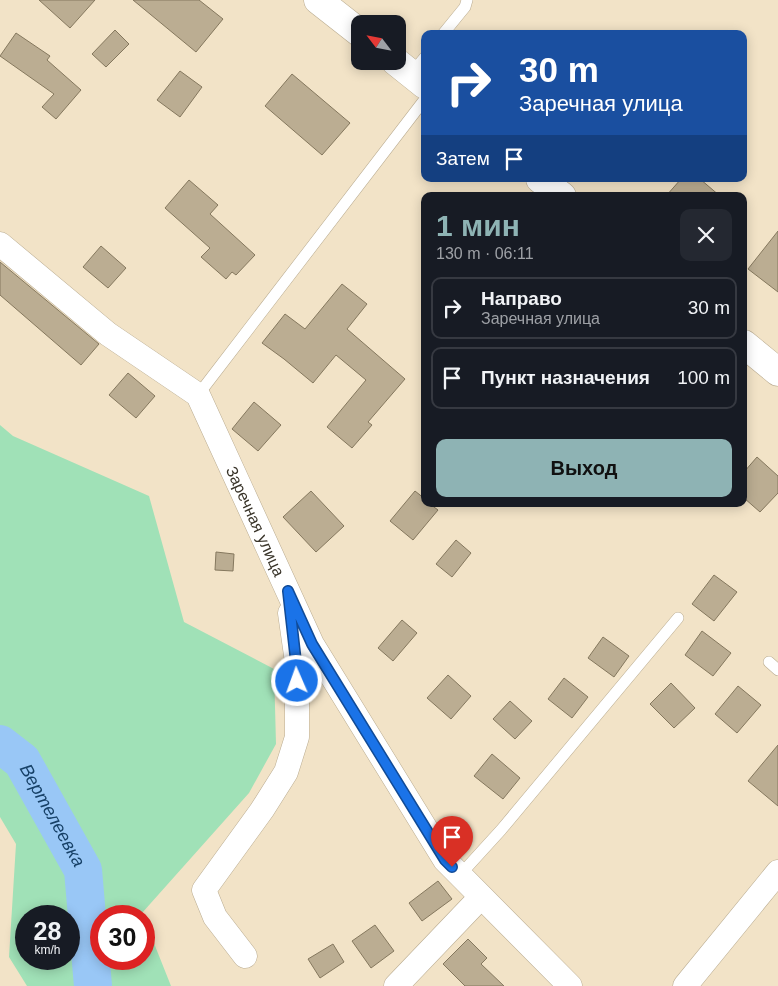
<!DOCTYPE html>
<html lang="ru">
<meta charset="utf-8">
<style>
:root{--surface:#171b24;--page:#242831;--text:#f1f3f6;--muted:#9ea1a6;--line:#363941;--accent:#8eb3b4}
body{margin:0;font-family:Arial,sans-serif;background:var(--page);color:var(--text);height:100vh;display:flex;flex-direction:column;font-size:19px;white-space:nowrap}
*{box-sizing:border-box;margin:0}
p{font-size:16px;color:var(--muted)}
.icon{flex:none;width:28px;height:28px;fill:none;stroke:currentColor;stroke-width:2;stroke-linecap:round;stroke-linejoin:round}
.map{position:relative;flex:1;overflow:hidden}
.side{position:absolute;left:421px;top:192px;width:326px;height:315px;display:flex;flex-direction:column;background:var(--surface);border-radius:10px;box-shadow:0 2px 12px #0003}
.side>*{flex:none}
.banner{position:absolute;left:421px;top:30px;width:326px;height:152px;border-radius:10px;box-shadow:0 2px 12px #0003;background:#1a4fa0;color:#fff;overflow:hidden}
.needle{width:32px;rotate:302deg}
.controls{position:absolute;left:351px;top:15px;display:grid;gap:10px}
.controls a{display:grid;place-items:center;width:55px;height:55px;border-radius:10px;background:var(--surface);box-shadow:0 2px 12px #0003;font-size:25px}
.speed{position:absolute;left:15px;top:905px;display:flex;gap:10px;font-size:25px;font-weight:700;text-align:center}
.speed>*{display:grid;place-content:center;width:65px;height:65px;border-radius:50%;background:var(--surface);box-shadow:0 2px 12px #0003;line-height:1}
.speed small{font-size:12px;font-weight:400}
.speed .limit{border:8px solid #d22;background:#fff;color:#111}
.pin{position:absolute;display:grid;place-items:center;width:42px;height:42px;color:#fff;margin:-51px -21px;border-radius:50% 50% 50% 0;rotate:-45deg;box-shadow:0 0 5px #0007}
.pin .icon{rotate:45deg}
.me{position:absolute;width:55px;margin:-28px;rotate:358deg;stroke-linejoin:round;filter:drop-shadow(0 0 4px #0008)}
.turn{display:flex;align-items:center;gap:18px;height:105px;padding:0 15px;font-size:22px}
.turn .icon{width:65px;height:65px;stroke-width:2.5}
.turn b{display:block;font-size:35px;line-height:42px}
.then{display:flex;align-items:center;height:48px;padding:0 15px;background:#0003;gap:10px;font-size:19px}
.round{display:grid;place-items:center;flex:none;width:52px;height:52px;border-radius:10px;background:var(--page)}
.overview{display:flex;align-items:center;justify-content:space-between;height:85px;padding:0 15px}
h1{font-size:30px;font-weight:800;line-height:38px;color:var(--accent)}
.action{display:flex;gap:10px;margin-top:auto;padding:10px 15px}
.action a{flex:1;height:58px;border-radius:10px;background:var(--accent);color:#111;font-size:20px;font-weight:800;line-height:58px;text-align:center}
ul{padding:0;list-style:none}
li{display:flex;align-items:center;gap:15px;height:62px;margin:0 10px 8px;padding:0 5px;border:2px solid var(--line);border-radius:10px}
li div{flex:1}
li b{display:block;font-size:19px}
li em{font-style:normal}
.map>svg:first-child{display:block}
.green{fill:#a0e1b7;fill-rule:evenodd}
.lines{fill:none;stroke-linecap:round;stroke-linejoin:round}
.river{stroke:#99c7f6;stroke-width:38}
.building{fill:#bbad92;stroke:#85785e}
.service-casing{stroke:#baac91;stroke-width:12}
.minor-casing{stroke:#baac91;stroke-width:25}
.tertiary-casing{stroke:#baac91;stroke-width:29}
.service{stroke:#fff;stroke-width:11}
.minor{stroke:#fff;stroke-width:24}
.tertiary{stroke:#fff;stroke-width:28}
.route-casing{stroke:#114b97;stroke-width:12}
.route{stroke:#1a73e8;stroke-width:9}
.labels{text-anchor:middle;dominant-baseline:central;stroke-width:4.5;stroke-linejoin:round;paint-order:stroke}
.street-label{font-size:16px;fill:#383328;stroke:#fff0d4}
.water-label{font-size:18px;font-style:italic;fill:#174167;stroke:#fff0d4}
</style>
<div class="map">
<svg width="778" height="986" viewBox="0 0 778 986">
<rect width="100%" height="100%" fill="#f2e3c7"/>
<path class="green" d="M0,425l13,11 136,60 35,126 90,47 2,75 -27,49 -107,120 1,3h-42v43h43v-41l27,68h-144l-18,-29 7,-113 -16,-27zM26,916h43v43h-43z"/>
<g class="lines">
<path class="river" id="s1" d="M0,744l22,17 61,109 10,116"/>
</g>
<path class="building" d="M39,0h56l-25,28z
M133,0h66l24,19 -27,33z
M115,30l14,14 -23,23 -14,-13z
M16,33l34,23 -3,4 34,30 -25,29 -14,-12 12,-13 -54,-38z
M180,71l22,16 -22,30 -23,-17z
M292,74l58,49 -28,32 -57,-49z
M681,179h19l20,17h-54z
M189,180l29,25 -8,9 45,41 -19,20 -4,-3 -6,7 -25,-22 9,-9 -45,-40z
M778,231v61l-30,-23z
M101,246l25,22 -18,20 -25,-21z
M0,262l99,82 -18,21 -81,-70z
M342,284l25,20 -20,25 58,50 -37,43 4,3 -20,23 -25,-21 39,-47 -30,-25 -23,28 -29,-24 -22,-16 23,-29 20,15z
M128,373l27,23 -19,22 -27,-23z
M254,402l27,23 -23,26 -26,-22z
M757,457l21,19v17l-18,19 -16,-14v-26z
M311,491l33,35 -28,26 -33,-35z
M415,491l10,8v5h5l8,6 -25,30 -23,-19z
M456,540l15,13 -19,24 -16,-13z
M216,552l18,2 -1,17 -18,-1z
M714,575l23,17 -23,29 -22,-17z
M402,620l15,13 -24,28 -15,-13z
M702,631l29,22 -18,23 -28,-21z
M603,637l26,19 -15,21 -26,-19z
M448,675l23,21 -20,23 -24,-21z
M564,678l24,19 -16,21 -24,-19z
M671,683l24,25 -21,20 -24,-24z
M738,686l23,19 -24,28 -22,-19z
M510,701l22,20 -17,18 -22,-20z
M778,745v61l-30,-25z
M492,754l28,24 -17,21 -29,-23z
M438,881l14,18 -30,22 -13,-18z
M375,925l19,26 -23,17 -19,-27z
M468,939l19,19 -6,6 23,22h-39l-22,-22z
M333,944l11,18 -24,16 -12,-19z"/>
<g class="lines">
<g class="service-casing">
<path id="service" d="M443,34l22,-27 2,-7
M411,74l14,-17
M198,395l227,-296
M769,662l9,8
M460,875l41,-45 177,-212"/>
</g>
<g class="minor-casing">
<g id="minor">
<path id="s2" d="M0,244l108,90 90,61 114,249 133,216 125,126"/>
<path d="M245,956l-30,-39 -11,-27 58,-80 24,-38 11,-35v-75l-7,-49"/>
<path d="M396,986l85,-89"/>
<path d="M685,986l93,-114"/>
</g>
</g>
<g class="tertiary-casing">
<path id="tertiary" d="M318,0l42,33
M395,61l30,24
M540,179l22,17
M744,344l34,28"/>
</g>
<use href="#service" class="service"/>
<use href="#minor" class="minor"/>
<use href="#tertiary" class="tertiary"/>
</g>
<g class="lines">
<g class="route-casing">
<path id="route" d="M297,681l-1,-19 -8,-71 24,53 133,216 7,7"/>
</g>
<use href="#route" class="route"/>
</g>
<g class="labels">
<g class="street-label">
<text stroke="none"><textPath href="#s2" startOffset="388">Заречная улица</textPath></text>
</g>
<g class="water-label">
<text stroke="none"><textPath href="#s1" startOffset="90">Вертелеевка</textPath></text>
</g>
</g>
</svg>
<div class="controls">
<a><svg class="needle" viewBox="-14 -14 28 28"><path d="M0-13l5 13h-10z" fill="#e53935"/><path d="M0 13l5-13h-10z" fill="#9ea1a6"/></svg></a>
</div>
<div class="speed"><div>28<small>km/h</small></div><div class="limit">30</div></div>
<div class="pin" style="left:452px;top:867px;background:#d93025"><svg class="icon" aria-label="arrive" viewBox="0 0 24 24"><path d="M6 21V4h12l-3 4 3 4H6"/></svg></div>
<svg class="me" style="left:297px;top:681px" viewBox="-20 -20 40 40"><circle r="17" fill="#1a73e8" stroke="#fff" stroke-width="3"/><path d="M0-11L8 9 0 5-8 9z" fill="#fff"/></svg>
<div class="banner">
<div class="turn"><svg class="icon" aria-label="right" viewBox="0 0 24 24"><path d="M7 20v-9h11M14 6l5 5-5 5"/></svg><div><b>30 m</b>Заречная улица</div></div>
<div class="then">Затем<svg class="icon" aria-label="arrive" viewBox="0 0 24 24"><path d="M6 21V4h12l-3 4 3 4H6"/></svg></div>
</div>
<section class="side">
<div class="overview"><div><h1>1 мин</h1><p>130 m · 06:11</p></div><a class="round"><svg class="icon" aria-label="close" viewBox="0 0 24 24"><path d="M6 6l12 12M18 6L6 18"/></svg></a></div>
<ul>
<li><svg class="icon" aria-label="right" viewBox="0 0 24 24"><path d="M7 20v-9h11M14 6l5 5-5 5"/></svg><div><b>Направо</b><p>Заречная улица</p></div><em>30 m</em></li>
<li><svg class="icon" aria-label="arrive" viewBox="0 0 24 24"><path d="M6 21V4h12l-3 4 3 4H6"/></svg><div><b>Пункт назначения</b></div><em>100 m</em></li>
</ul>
<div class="action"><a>Выход</a></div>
</section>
</div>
